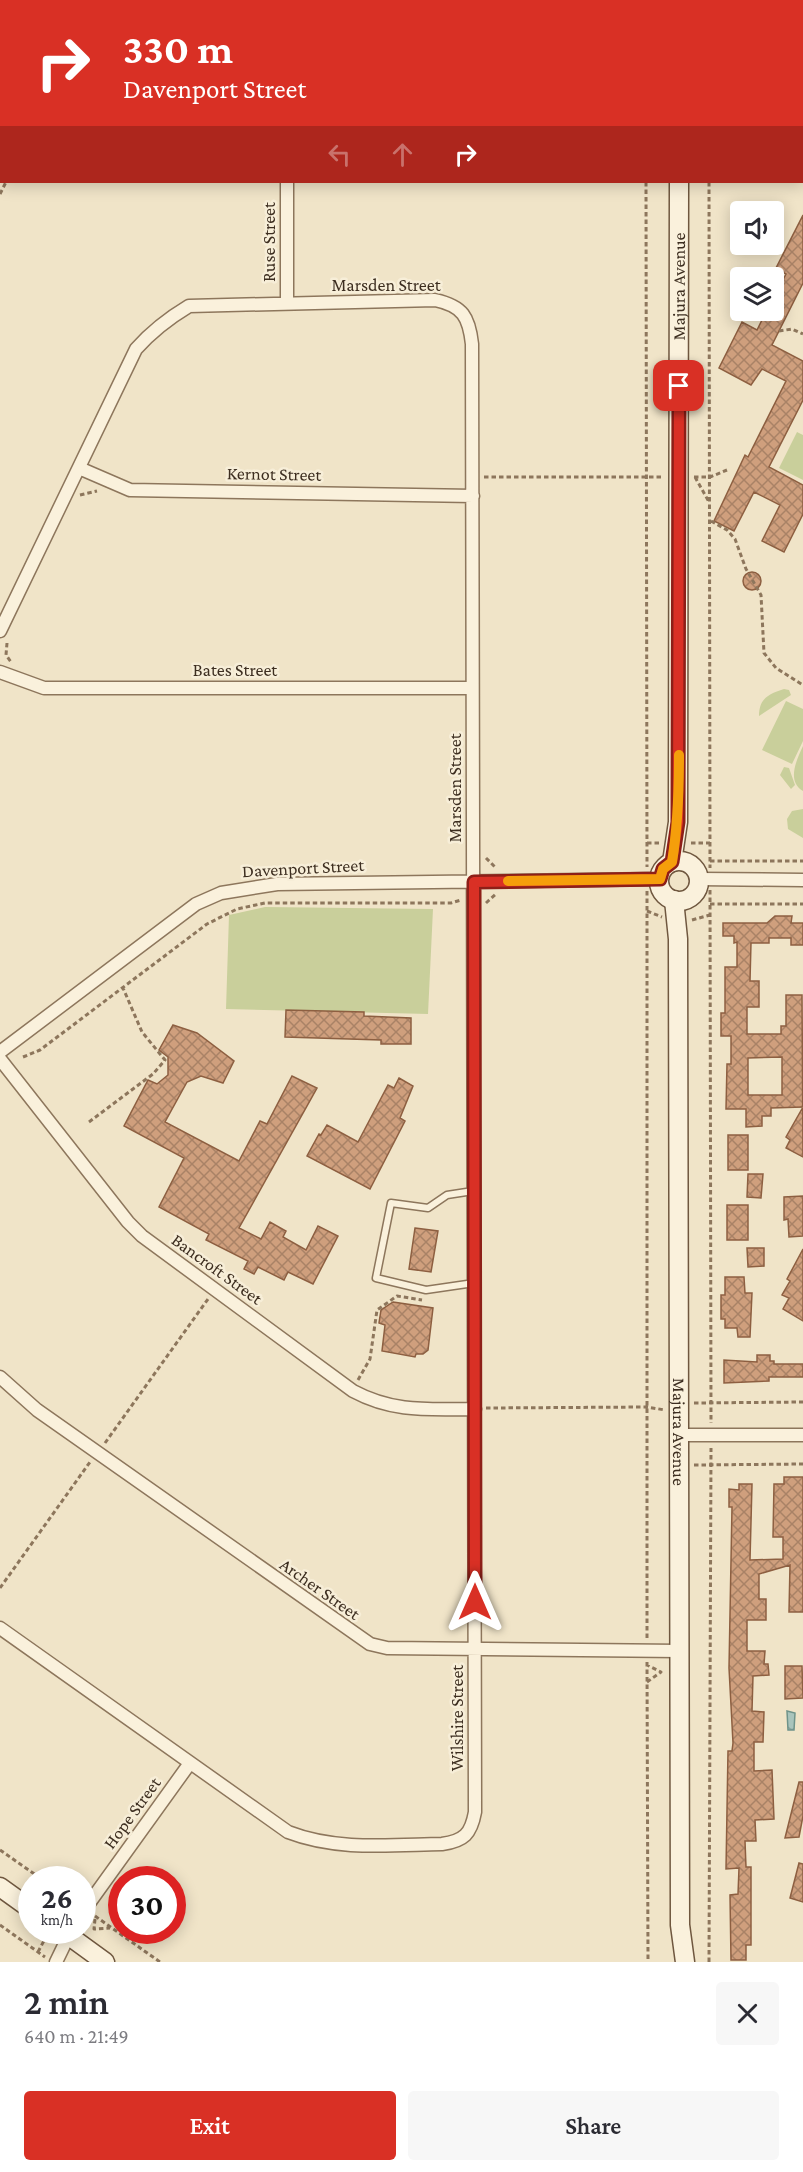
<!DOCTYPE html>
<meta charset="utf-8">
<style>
:root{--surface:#fff;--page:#f7f7f7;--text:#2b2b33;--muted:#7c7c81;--accent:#d93025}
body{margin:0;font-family:"Crimson Pro",serif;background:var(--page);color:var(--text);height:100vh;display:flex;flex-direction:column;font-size:22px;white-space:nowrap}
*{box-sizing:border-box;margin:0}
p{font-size:20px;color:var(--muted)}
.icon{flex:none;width:33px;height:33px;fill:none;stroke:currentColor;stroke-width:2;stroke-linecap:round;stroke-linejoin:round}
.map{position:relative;height:1962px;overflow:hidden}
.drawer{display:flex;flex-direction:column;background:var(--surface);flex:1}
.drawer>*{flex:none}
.hud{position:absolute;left:0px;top:0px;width:804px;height:183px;box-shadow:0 3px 15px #0003;background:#d93025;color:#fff;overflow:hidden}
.controls{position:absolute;left:730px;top:201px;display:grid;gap:12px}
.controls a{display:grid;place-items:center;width:54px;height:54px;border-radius:6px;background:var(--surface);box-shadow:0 3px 15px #0003;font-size:30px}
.speed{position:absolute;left:18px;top:1866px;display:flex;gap:12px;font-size:30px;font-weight:700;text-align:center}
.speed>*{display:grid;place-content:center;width:78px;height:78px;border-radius:50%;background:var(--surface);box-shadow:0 3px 15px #0003;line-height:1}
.speed small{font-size:15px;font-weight:400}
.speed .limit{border:9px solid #d22;background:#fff;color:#111}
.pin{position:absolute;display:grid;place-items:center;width:51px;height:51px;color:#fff;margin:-26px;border-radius:12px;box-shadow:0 3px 9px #0006}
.me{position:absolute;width:66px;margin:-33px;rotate:0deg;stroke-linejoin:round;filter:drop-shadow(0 0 4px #0008)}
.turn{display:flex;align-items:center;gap:21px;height:126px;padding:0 24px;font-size:27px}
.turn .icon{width:78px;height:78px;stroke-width:2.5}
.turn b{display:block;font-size:42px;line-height:51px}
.lanes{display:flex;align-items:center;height:57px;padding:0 24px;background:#0003;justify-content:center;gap:30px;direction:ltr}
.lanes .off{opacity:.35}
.round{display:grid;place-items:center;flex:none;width:63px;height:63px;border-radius:6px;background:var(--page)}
.overview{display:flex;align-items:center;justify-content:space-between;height:102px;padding:0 24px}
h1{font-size:36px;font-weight:600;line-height:45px}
.cta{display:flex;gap:12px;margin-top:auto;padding:12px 24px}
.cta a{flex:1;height:69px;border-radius:6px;background:var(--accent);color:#fff;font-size:24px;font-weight:600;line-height:69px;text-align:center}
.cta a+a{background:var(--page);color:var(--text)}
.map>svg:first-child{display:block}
.green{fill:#c9cf9b}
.water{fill:url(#water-ripples);stroke:#6f938a;stroke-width:1.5}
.building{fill:url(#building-cross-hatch);stroke:#8d5f41;stroke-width:1.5;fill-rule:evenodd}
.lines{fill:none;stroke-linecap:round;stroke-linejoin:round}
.lane-casing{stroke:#8d765c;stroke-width:9}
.street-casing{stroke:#8d765c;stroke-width:15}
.secondary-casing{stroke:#6f573f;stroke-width:21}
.path{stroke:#8d765c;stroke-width:3;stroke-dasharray:4.5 3;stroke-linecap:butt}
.lane{stroke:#faf1dc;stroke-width:6}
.street{stroke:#faf1dc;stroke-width:12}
.secondary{stroke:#faf1dc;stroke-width:18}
.route-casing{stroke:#8d1f18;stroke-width:15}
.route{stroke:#d93025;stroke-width:10}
.slow{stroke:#f59e0b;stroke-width:10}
.labels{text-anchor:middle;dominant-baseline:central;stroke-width:5;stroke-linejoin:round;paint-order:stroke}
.street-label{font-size:18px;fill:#3d2e20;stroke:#f7eed8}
</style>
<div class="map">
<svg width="803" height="1962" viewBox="0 0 803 1962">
<defs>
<pattern id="water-ripples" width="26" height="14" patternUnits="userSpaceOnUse" patternTransform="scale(1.5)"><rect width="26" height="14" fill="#a9c4bc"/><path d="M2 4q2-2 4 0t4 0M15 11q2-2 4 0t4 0" fill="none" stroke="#8ba098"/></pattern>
<pattern id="building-cross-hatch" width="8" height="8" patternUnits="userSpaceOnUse" patternTransform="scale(1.5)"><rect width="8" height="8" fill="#cf9f7d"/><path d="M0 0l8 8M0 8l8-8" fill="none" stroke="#a98266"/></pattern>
</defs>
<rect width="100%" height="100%" fill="#f0e4c8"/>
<path class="green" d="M0,0h651v1l-649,1v50z
M797,432l6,3v45l-24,-12z
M784,689l5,1 2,5 -32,21c0,-18 10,-22 25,-27z
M786,701l17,8v32l-11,23 -30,-14z
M803,746v45c-17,-10 -6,-32 0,-45z
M784,767l5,1 6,17 -4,4 -11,-14z
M803,809v29l-15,-9 -1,-10 5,-8z
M265,907l168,2 -5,105 -202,-5 3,-94z"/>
<path class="water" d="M787,1711l8,2 -1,17h-6z"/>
<path class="building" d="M803,215v68l-31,62 31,16v39l-34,67 34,18v29l-19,38 -22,-11 18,-36 -26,-13 -20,39 -20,-10 31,-66 3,2 38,-76 -24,-12 -11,16 -32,-17 23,-46 15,8 10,-20h7v-13l12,-23 -10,-6z
M743 581a9 9 0 1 1 18 0a9 9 0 1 1-18 0Z
M775,916h17l-1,7h12v22h-12v-7h-22v5h-18l-1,38h9v26h-12v27h34v-8h5v-31h16l1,162 -17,-9 4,-8 -4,-3 17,-30 -32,1v8h-9v10l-16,1v-18h-20l1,-45h4v-28h-10v-23h4v-46h12v-25l-3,1v-7h-11v-13h44zM782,1057v38h-34v-37z
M286,1010l78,2v4l47,2v26h-30v-4l-96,-3z
M173,1025l24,8 37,28 -11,22 -22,-7 -14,6 -22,40 74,39 21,-40 7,3 25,-48 25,12 -78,140 22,11 9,-17 16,9 -3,6 23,13 12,-24 20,10 -25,48 -25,-12 -4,8 -26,-13 -4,7 -10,-5 4,-8 -42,-21 3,-6 -50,-27 25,-49 -60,-32 24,-46 9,4 11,-9v-18l-9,-7z
M399,1078l14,8 -13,32 5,3 -35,68 -63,-33 12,-22 2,1 6,-10 31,17 30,-57 6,3z
M728,1135h20v35h-20z
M748,1174h15l-2,24 -14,-1z
M803,1196v40l-14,1 -1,-18 -4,1v-23z
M727,1205h21v35h-21z
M415,1228l23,3 -7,41 -22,-3z
M747,1248h17v18l-16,1z
M803,1249v72l-20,-12 6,-11 -7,-3 8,-14 -3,-2z
M725,1277h19l1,16h7l-2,44h-12l-1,-9h-12v-9h-4v-24h4z
M393,1302l40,6 -5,42 -5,4h-7l-1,3 -33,-6 3,-26 -6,-2 2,-13z
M757,1355h13v6h4v3h29v13h-34v4l-45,2v-23l33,2z
M784,1477h19v135h-14l1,-47 -31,9v25h7v21h-19v31h18l-1,13h4l1,11 -16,1 -1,35 12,1 -1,30h-9v29l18,-1 2,49 -19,1 1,21h-11l1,26h5v78h-5v15h-15l-1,-65 8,-1 1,-26 -13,1 2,-118h4l1,-8 -4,-75 3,-161h-3v-18l10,1v-6h13l-2,76 33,-1v-22h-10l1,-53h10z
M785,1666h17l1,32 -18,1z
M799,1782h4v34l-4,21 -14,1z
M799,1863l4,1v38l-13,-4z"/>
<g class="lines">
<g class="lane-casing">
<path id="lane" d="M473,1191l-26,4 -19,13 -37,-5 -15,75 50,12 48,-7"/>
</g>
<g class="street-casing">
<path id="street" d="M802,97h1
M1,101h1
M0,160l2,-3
M287,182v121
M79,468l51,22 343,6
M0,631l136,-282c16,-18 33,-31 53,-43l246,-6c28,6 34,17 37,44l3,1468c-4,22 -11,29 -33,32 -52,1 -105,7 -154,-12l-288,-204
M0,672l44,16h428
M699,879l104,1
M0,1052l196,-148 25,-11 56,-9 382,-5
M0,1059l128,163 14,14 211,155c41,22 76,18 122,18
M0,1377l37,33 333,234 17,4 293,3
M679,1435h124
M82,1913l108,-150
M56,1962l15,-31"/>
</g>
<g class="secondary-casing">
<g id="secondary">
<path d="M679,0v2"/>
<circle cx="679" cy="881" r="20"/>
<path id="s1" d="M672,862l6,-40 1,-640"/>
<path id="s2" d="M674,900l4,39 2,986 5,37"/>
<path d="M0,1887l32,23"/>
<path d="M61,1930l44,32"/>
</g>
</g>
<path class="path" d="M171,0l2,2
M427,0l3,2
M709,0v2
M393,2l1,-2
M646,2v-2
M802,117h1
M646,182l1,685
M709,182l1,686
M0,194l6,-12
M779,331l13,-2 11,5
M484,477h179
M694,477h16l17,-7
M695,477l14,25
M80,495l17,-4
M711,521l16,9 8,9 11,30 15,26 3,58 12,15 27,17
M7,643l-1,12 5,7
M647,843h14
M691,843h19
M486,858l10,10
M710,861h93
M710,890l1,533
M647,891v747
M486,903l10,-9
M710,904h93
M647,911l15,6
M692,920l18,-5
M23,1057l17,-7 167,-126 30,-15 28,-6h186l10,-3
M89,1122l64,-48 12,-14 -23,-28 -19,-44
M358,1380l12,-21 7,-49 20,-14 25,4
M694,1403l109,-1
M486,1408l161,-1 18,3
M105,1443l103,-144
M694,1465l109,-1
M0,1588l90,-126
M647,1662l1,300
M647,1682l14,-10 -14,-7
M0,1850l43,30
M95,1916l65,46
M95,1919l-1,10 16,-1
M0,1925l45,32
M38,1952l9,-17
M709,1962l2,-514"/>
<use href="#lane" class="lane"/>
<use href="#street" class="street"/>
<use href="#secondary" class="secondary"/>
</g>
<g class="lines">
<g class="route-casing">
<path id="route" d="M475,1602l-1,-720 186,-3 3,-10 9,-7 6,-40 1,-436"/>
</g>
<use href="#route" class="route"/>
<path class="slow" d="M508,881l152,-2 3,-10 9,-7c6,-36 7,-70 7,-107"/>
</g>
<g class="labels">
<g class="street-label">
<text transform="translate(269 242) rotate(-90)">Ruse Street</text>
<text x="386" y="285">Marsden Street</text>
<text stroke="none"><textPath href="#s1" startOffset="576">Majura Avenue</textPath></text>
<text transform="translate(274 474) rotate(1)">Kernot Street</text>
<text x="235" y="670">Bates Street</text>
<text transform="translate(455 788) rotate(-90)">Marsden Street</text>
<text transform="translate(303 868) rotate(-3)">Davenport Street</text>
<text transform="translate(217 1269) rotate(36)">Bancroft Street</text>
<text stroke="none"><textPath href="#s2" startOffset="532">Majura Avenue</textPath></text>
<text transform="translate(320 1589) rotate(35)">Archer Street</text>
<text transform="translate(457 1718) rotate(-90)">Wilshire Street</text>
<text transform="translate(132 1813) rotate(-54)">Hope Street</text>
</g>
</g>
</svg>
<div class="controls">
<a><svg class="icon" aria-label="sound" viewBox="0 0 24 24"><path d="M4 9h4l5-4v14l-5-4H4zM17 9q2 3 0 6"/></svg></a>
<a><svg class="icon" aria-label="layers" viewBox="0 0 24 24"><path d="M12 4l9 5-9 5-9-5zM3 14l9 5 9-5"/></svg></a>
</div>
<div class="speed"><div>26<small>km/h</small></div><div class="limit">30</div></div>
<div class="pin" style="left:679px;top:386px;background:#d93025"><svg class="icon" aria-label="arrive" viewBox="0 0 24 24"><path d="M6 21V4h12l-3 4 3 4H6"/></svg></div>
<svg class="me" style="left:475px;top:1602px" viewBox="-20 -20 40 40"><path d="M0-17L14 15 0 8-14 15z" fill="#d93025" stroke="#fff" stroke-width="4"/></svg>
<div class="hud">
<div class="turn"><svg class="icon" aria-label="right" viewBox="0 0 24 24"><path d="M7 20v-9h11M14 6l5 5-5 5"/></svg><div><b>330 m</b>Davenport Street</div></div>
<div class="lanes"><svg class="icon off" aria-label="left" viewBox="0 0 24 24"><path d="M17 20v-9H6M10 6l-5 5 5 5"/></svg><svg class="icon off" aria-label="ahead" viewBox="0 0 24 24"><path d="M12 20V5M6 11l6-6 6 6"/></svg><svg class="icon" aria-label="right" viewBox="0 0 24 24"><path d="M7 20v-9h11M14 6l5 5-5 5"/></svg></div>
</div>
</div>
<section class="drawer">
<div class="overview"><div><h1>2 min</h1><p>640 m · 21:49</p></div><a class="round"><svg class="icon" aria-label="close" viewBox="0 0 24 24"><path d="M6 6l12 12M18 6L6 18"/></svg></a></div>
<div class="cta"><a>Exit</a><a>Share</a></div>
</section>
